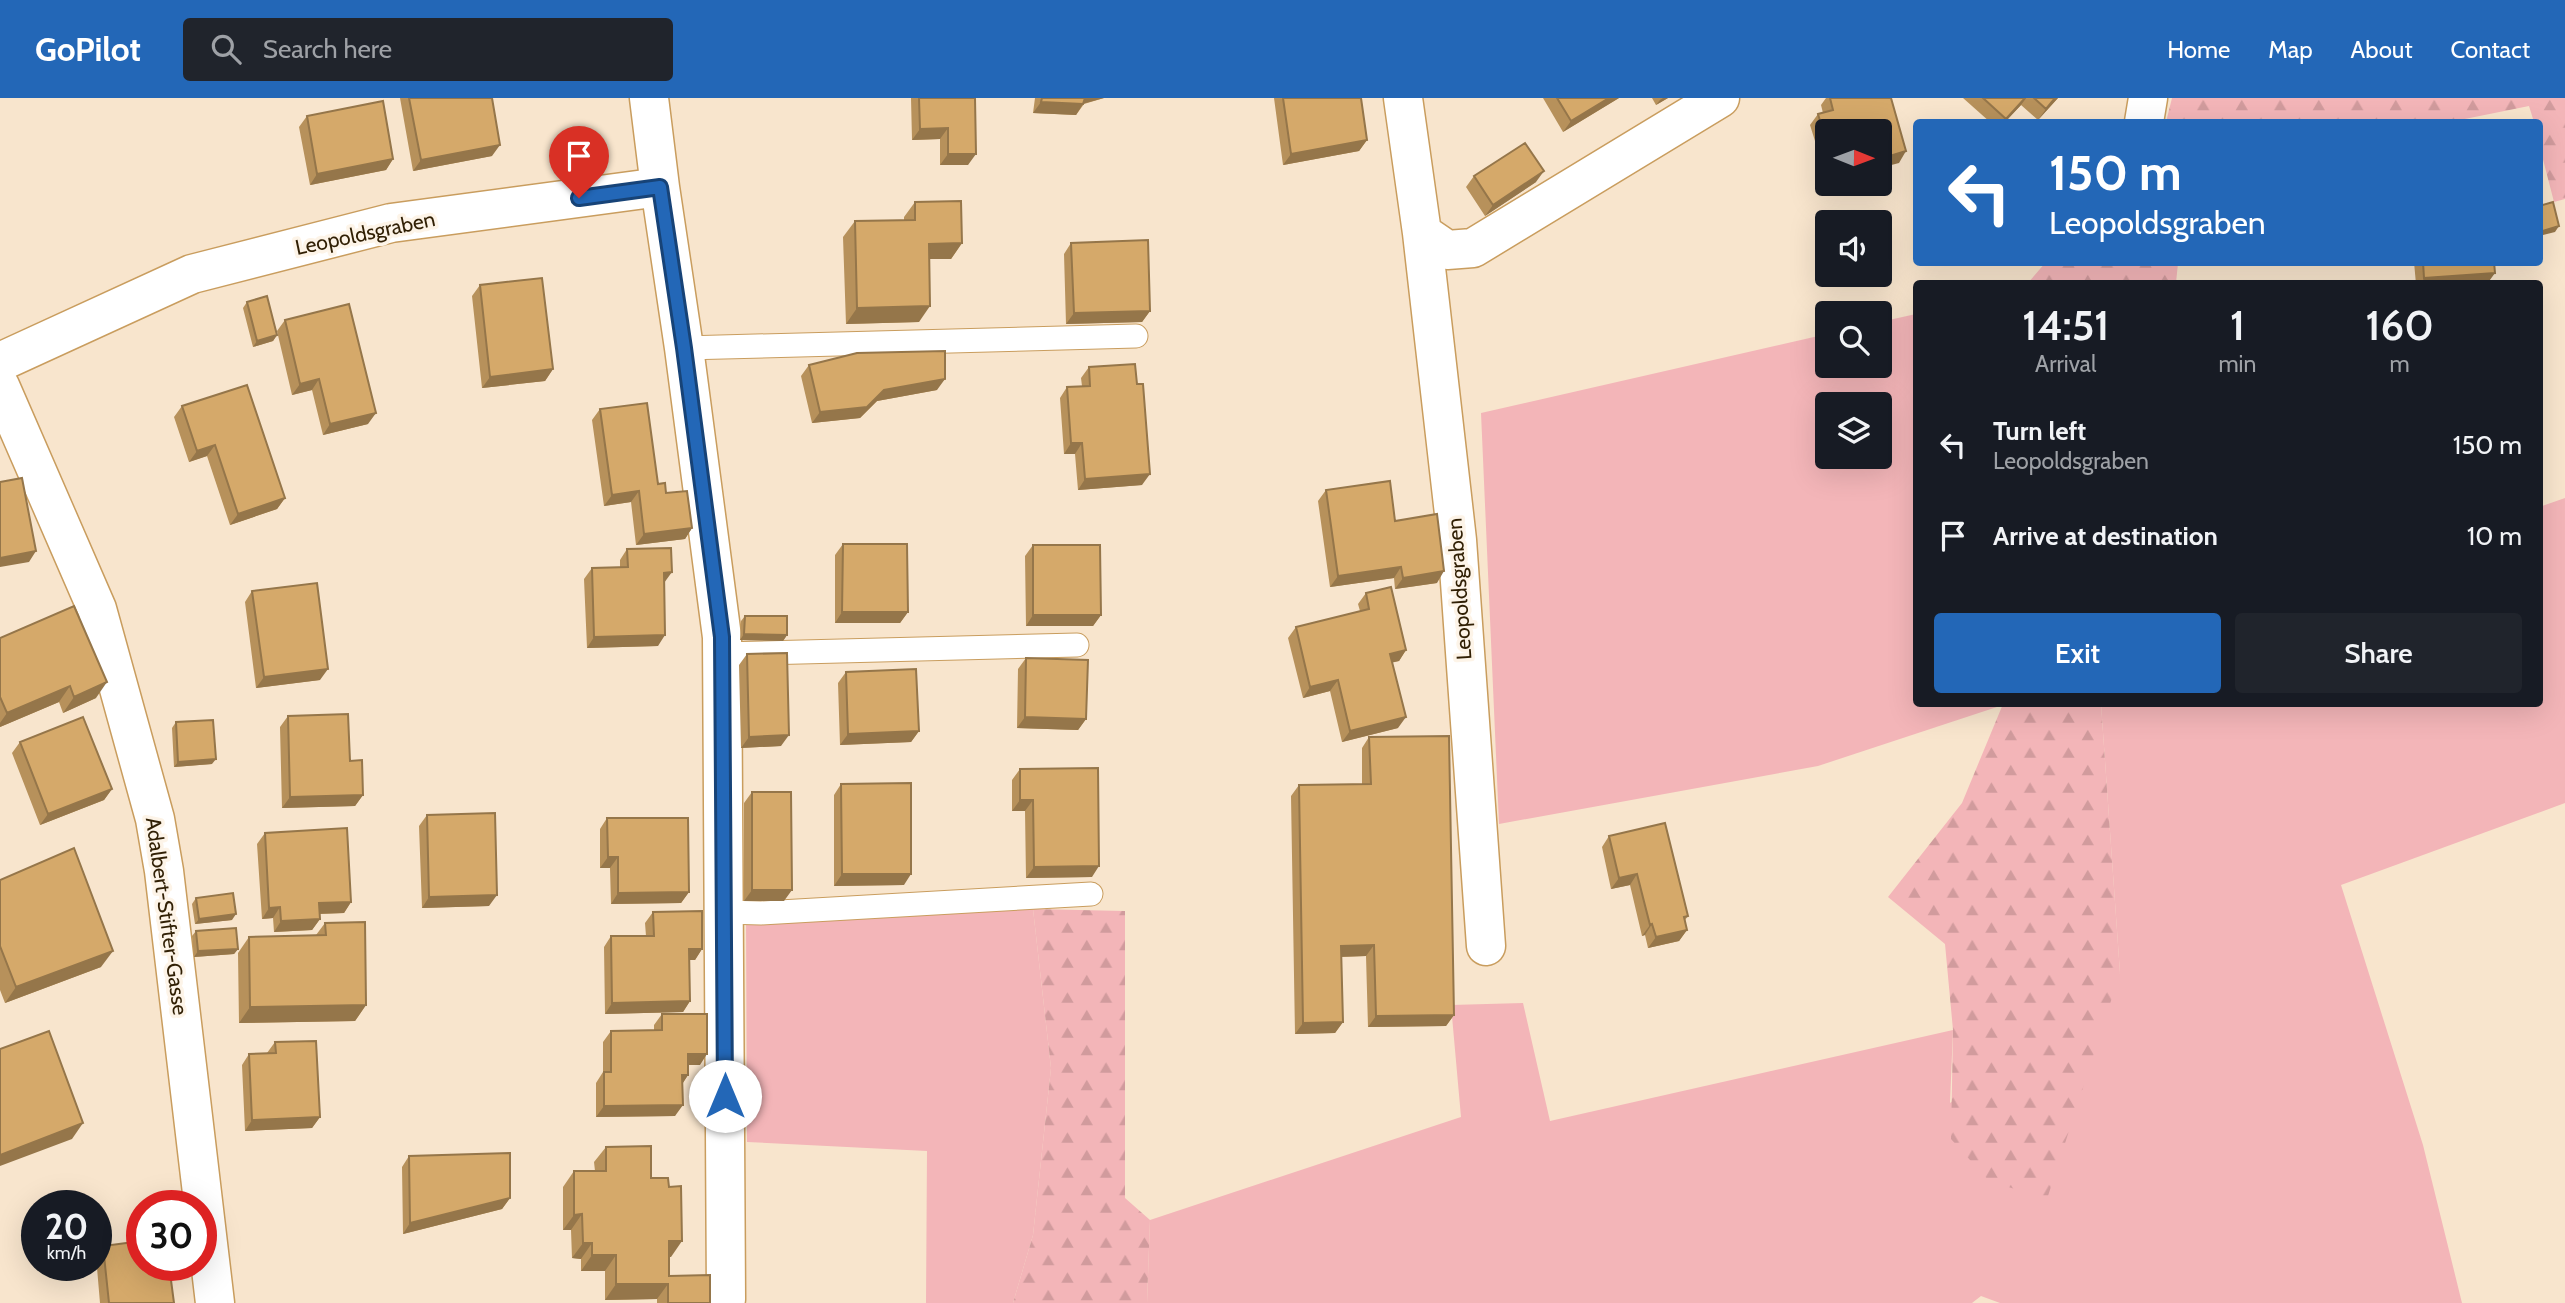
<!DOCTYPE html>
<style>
:root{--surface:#171b24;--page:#20242c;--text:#f1f3f6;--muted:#9ea1a6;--accent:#2367b7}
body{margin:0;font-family:Cabin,sans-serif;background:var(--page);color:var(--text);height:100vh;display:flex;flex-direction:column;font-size:26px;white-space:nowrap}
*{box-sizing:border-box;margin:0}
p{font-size:23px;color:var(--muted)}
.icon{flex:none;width:38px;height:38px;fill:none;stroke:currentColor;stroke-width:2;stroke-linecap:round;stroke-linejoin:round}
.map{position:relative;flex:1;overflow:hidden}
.drawer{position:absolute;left:1913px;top:182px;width:630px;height:427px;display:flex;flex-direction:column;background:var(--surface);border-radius:7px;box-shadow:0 7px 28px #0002}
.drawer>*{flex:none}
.hud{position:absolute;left:1913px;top:21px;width:630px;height:147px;border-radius:7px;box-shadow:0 7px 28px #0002;background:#2367b7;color:#fff;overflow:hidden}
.needle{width:46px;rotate:91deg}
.controls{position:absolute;left:1815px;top:21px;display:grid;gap:14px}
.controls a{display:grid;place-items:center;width:77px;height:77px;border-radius:7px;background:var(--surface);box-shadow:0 7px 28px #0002;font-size:35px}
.speed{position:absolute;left:21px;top:1092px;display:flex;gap:14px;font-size:35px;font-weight:700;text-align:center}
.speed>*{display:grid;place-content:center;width:91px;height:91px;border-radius:50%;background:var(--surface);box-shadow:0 7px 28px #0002;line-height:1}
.speed small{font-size:18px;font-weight:400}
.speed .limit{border:10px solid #d22;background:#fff;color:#111}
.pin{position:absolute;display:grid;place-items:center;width:60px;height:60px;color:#fff;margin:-72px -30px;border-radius:50% 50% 50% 0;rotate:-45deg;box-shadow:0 0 7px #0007}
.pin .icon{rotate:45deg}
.me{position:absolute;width:77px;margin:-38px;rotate:0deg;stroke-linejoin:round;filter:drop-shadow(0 0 5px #0008)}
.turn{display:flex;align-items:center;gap:24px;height:147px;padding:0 21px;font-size:32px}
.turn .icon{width:91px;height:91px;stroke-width:2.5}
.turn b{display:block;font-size:49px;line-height:60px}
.eta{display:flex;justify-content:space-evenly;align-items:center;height:119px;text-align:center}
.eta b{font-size:42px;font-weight:600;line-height:49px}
.cta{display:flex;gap:14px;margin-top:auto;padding:14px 21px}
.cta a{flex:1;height:80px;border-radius:7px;background:var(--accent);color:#fff;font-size:28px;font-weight:600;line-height:80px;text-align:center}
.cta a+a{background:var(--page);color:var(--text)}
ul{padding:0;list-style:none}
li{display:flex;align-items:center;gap:21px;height:91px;padding:0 21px}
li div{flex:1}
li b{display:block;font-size:26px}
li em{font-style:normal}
header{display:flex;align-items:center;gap:42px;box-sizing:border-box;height:98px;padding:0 35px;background:var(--accent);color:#fff}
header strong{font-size:33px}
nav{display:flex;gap:38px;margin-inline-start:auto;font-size:24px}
.search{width:490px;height:63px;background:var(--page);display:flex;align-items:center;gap:18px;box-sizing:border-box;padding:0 24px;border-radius:7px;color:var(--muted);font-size:26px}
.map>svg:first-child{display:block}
.grass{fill:#f3b5b8;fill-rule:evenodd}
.forest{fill:url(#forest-firs)}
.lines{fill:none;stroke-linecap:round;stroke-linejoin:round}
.service-casing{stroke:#c99d5e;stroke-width:25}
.minor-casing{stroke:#c99d5e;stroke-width:41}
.service{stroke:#fff;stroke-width:23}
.minor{stroke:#fff;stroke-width:38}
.wall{fill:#b7915b}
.shaded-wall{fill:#95764a}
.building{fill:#d5a96a;stroke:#95764a;stroke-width:2}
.route-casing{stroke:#174377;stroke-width:18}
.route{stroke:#2367b7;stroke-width:12}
.labels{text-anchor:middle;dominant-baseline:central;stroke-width:7;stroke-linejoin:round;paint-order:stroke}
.street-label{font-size:21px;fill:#301f04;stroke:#fdf4e8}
</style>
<header>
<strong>GoPilot</strong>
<div class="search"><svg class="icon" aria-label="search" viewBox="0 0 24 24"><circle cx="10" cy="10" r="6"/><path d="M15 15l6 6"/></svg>Search here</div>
<nav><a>Home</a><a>Map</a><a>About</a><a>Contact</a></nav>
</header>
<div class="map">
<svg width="2565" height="1205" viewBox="0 0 2565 1205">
<defs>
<pattern id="forest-firs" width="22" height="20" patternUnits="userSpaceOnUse" patternTransform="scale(1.75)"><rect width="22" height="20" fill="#f3b5b8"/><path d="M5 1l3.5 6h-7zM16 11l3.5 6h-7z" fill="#d19b9d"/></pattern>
</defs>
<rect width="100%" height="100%" fill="#f8e5cd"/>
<path class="grass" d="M1916,216v390l87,1 -185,61 -319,58 -18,-411 346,-79v32h53v-44zM1827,306h53v53h-53z
M2565,400v305l-224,82 82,260 39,158h-462l-19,-7 -9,7h-825l3,-83 311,-103 -10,-112 72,-2 27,118 403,-91 -3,73 170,-130 -19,-269h438v-197z
M1033,811l18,159 -18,167 -20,68h-87l1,-152 -180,-9 -1,-221z"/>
<path class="forest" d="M2172,0h393v101l-11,3 -15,-58v-22h-5l-5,-16 -79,16h-284z
M2046,164h132v1l-2,20h-148z
M2003,606h98l19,269 -73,226 -58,-18 -38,-42 2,-109 -8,-86 -57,-47 74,-94z
M1033,811l92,2v287l25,22 -3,83h-134l20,-68 18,-167z"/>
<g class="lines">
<g class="service-casing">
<path id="service" d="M684,250l452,-12
M722,556l355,-9
M724,814l37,1 330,-19"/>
</g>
<g class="minor-casing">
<path id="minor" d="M1403,0l19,135 25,17 26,-2 247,-150
M2144,24l4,-24
M660,89l24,161 38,289 4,662
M1422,135l35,307 29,406
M0,264l192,-88 199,-51 269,-36 -11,-89
M0,288l97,223 58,210 9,52 51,432"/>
</g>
<use href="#service" class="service"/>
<use href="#minor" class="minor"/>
</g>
<path class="wall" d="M400,0h92v58l-79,15z
M911,0h64l-7,67h-28v-26l-28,1z
M1035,0h69l-20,6 -8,11 -43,-2z
M1274,0h87l6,42 -8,11 -76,14z
M1543,0h76l-56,34z
M1652,0h16l-12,7z
M1826,0h65l8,65 -72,-32v24l-7,2 -10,-32 8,-11 5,-1 -2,-8z
M1963,0h95l-20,22 -17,-15 -16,17h-15z
M307,18l86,43 -7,11 -76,15 -11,-58z
M1474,78l62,6 -51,34 -19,-29z
M915,104l47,41 -11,16h-22l-10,63 -73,2 -3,-87 12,-16 49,-1v-3z
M1071,145l79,68 -8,11 -76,2 -2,-70z
M2414,164h80l-7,22h-71z
M480,187l73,84 -8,12 -63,7 -10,-92z
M247,204l30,33 -4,6 -20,6 -10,-39z
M285,222l83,104 -45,11 -11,-45 -20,5 -15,-64z
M809,267l128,25 -60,11 -17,17 -48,5 -11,-47z
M1089,269l53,118 -64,5 -3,-36h-11l-4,-56 7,-11 15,-1 -1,-8z
M182,308l103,92 -8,11 -47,16 -23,-69 -18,6 -15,-45z
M600,311l92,119 -7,11 -49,6 -5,-43 -27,4 -12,-86z
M1326,392l69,31 42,62 -42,6 -1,-11 -64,9 -12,-86z
M843,446l65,68 -8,11h-65v-68z
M1033,447l68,70 -8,11h-67l-1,-70z
M627,451l37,34 -6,63 -71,2 -3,-69 8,-11 28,-1v-7z
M252,493l68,89 -64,8 -11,-86z
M1366,495l40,57 -7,11 -7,1 6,66 -56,14 -12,-51 -27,7 -15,-60 8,-11 64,-16 -2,-7z
M745,518l42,19 -4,6 -43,-1 1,-19z
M0,540l96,60 -33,15 -4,-11 -59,25z
M747,556l34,92 -40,2 -2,-83z
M1026,560l60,61 -8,11 -61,-2 1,-59z
M846,574l73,59 -8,11 -71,3 -2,-62z
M288,618l62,45 13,34 -8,11 -73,2 -2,-81z
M176,624l36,42 -38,3 -2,-39z
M1369,639l85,278 -8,11 -78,1 -2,-71 -25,1 2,65 -8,11 -40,1 -4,-238 8,-11 63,-1v-36z
M20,644l92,47 -8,11 -64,25 -28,-72z
M1020,671l72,108 -66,1 -1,-67h-13v-31z
M841,686l63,101 -70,1v-91z
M752,694l32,109h-40v-98z
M427,717l62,91 -67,2 -3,-82z
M607,720l82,74 -8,11 -70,1 -1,-36h-10v-39z
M265,735l86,69 -7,11 -24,1v5l-8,11 -38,2 -1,-14 -11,1 -5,-75z
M1609,738l79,80 -3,4 2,10 -8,11 -31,7 -3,-13 -3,1 -12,-51 -19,4 -9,-42z
M0,782l101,87 -96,36 -5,-13z
M196,800l36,22 -37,4 -3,-20z
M653,814l49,37 -7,11h-6l1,41 -7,11 -78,2 -1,-67 7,-11h35l-1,-13z
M325,825l41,82 -11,16 -116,2 -1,-70 11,-16 67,-2z
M196,833l42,18 -4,5 -40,3 -2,-21z
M662,916l38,51h-12v10l-6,9 -7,32 -79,1v-34l7,-11v-30l8,-11h43v-6z
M275,944l45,75 -8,11 -67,3 -3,-66 7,-11 18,-1z
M606,1049l45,31 20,79h-2v19l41,27h-53v-4l-52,1v-29h-24v-12l-9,-1 -1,-28h-8v-43l11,-16h21l-1,-9z
M409,1058l101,42 -8,11 -99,25 -1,-67z
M103,1148l71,57h-74l-4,-47z"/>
<path class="shaded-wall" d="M1083,0h21l-22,6h1l-7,11 -43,-2 8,-11z
M1609,0h10l-56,34 8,-11z
M1663,0h5l-12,7 4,-5z
M2025,0h1l-5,7 -16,17h-2z
M2055,0h3l-20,22 8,-11z
M948,30l-8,11 -28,1 8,-11z
M1367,42l-8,11 -76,14 8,-11z
M500,47l-8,11 -79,15 8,-11z
M1827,49v8l-7,2z
M1906,53l-7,12 -19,5v-9z
M948,56h28l-8,11h-28z
M393,61l-7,11 -76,15 7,-11z
M1544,73l-8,11 -51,34 8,-11z
M2559,128l-4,6 -16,4v-4z
M962,145l-11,16h-34l12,-15z
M2495,175l-8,11h-66l3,-6z
M930,208l-11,16 -73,2 11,-16z
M1150,213l-8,11 -76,2 8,-11z
M277,237l-4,6 -20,6 4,-6z
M553,271l-8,12 -63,7 8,-11z
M319,281l-7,11 -20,5 8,-11z
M945,281l-8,11 -60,11 -17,17 -48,5 8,-11 64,-22z
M376,315l-8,11 -45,11 7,-11z
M1071,345h11l-7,11h-11z
M215,347l-8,11 -18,6 8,-11z
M1150,376l-8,11 -64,5 7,-11z
M639,393l-8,11 -27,4 8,-11z
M285,400l-8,11 -47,16 8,-11z
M692,430l-7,11 -49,6 8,-11z
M36,453l-7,11 -29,5v-9z
M1401,469l-7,11 -64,9 8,-11z
M1444,473l-7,12 -42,6 8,-11z
M672,474l-8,11v-10z
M842,514h66l-8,11h-65z
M1033,517h68l-8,11h-67z
M744,536l43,1 -4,6 -43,-1z
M665,537l-7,11 -71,2 7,-11z
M1406,552l-7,11 -17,4 8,-11z
M328,571l-8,11 -64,8 8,-11z
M1338,582l-8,11 -27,7 7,-11z
M107,584l-11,16 -33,15 11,-16z
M70,588l-11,16 -59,25v-4l7,-10z
M1025,619l61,2 -8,11 -61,-2z
M1406,619l-8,11 -56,14 8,-11z
M919,633l-8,11 -71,3 8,-11z
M789,637l-8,11 -40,2 8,-11z
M216,661l-4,5 -38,3 4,-5z
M112,691l-8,11 -64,25 8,-11z
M363,697l-8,11 -73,2 8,-11z
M1020,702h13l-8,11h-13z
M608,759h10l-8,11h-10z
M1099,768l-7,11 -66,1 8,-11z
M842,776h69l-7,11 -70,1z
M1637,776l-7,11 -19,4 8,-11z
M752,792h40l-8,11h-40z
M689,794l-8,11 -70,1 7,-11z
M497,797l-8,11 -67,2 7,-11z
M351,804l-7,11 -32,1 7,-11z
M280,809l-7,11 -11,1 7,-11z
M236,816l-4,6 -37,4 4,-5z
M320,821l-8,11 -38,2 7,-11z
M1652,826l-7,11 -3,1 8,-11z
M1687,832l-8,11 -31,7 8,-11z
M1374,847l-8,11 -32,1 7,-11z
M238,851l-4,5 -40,3 4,-6z
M689,851h13l-7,11h-14z
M113,853l-12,16 -96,36 11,-16z
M690,903l-7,11 -78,2 7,-11z
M366,907l-11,16 -116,2 11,-16z
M1454,917l-8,11 -78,1 8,-11z
M1343,924l-8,11 -40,1 8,-11z
M688,956h19l-7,11h-20z
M682,977h6l-7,11z
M683,1007l-8,11 -79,1 8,-11z
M320,1019l-8,11 -67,3 7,-11z
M83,1025l-11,16 -72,27v-11z
M510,1100l-8,11 -99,25 7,-11z
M582,1116l-11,16h-8l11,-15z
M669,1143h13l-11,16h-13z
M583,1145h9l-11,16 -9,-1z
M592,1157h24l-11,16h-24z
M616,1186h52l-11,15 -52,1z"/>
<path class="building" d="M409,0h83l8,47 -79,15z
M919,0h56l1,56h-28v-26l-28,1z
M1042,0h43l-2,6 -42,-2z
M1283,0h78l6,42 -76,14z
M1557,0h52l-38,23z
M1830,0h61l15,53 -26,8v-28h-53v14l-9,-31 15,-4z
M1983,0h42l-19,21z
M2034,0h21l-9,11z
M383,3l10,58 -76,15 -10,-58z
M1525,45l19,28 -51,34 -19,-29z
M961,103l1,42 -33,1 1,62 -73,2 -2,-87 60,-1v-18z
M2553,104l6,24 -20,6v-26z
M1148,142l2,71 -76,2 -3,-70z
M2423,164h71l1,11 -71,5z
M542,180l11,91 -63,8 -10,-92z
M267,198l10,39 -20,6 -10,-39z
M349,206l27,109 -46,11 -11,-45 -19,5 -15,-64z
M945,253v28l-61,11 -17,17 -47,5 -11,-47 48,-12z
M1135,266l2,20h6l7,90 -65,5 -3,-36h-11l-4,-56 23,-1 -1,-19z
M247,287l38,113 -47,16 -23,-69 -18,6 -15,-45z
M647,305l11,81 7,-1 1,10 21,-2 5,37 -48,6 -5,-43 -27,4 -12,-86z
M22,380l14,73 -36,7v-76z
M1390,383l5,40 42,-7 7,57 -41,7 -2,-11 -63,9 -12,-86z
M843,446h64l1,68h-66z
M1033,447h67l1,70h-68z
M671,450l1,24 -8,1 1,62 -71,2 -2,-69 36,-1 -1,-18z
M317,485l11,86 -64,8 -12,-86z
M1391,489l15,63 -16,4 16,63 -56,14 -12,-51 -28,7 -14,-60 73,-18 -3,-16z
M74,508l33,76 -33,15 -4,-11 -63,27 -7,-16v-59z
M745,518h42v19l-43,-1z
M787,555l2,82 -40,2 -2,-83z
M1026,560l62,2 -2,59 -61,-2z
M916,571l3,62 -71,3 -2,-62z
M348,616l2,47 12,-1 1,35 -73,2 -2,-81z
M83,619l29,72 -64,25 -28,-72z
M213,622l3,39 -38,3 -2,-40z
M1449,638l5,279 -78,1 -2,-71 -33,1 2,76 -40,1 -4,-238 72,-1 -2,-47z
M1098,670l1,98 -65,1 -1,-67h-13v-31z
M911,685v91h-69l-1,-90z
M752,694h39l1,98h-40z
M495,715l2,82 -68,2 -2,-82z
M607,720h81l1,74 -71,1v-36h-10z
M1665,725l23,93 -4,1 3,13 -31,7 -4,-13 -2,1 -13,-51 -18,4 -10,-42z
M347,730l4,74 -32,1 1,16 -39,2 -1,-14 -11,1 -4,-75z
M74,750l39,103 -97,36 -16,-41v-66z
M233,795l3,21 -37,5 -3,-21z
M702,813v38h-13l1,52 -78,2 -1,-67h43l-1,-24z
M365,824l1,83 -116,2 -1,-70 77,-2 -1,-12z
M236,830l2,21 -40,2 -2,-20z
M662,916h45v40h-19v21h-6l1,30 -79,1v-34h7v-41l51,-1z
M49,933l34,92 -83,32v-106z
M316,943l4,76 -68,3 -3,-66 27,-1 -1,-11z
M651,1048v32h17l1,9 12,-1 1,55h-13v35l41,-1v28h-42v-19h-52v-29h-24v-12h-9l-1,-29 -8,1v-44h32v-24z
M510,1055v45l-100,25 -1,-67z
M142,1143v24h27l5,38h-65l-6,-57z"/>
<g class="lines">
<g class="route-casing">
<path id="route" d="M579,100l81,-11 24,161 38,289 3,459"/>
</g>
<use href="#route" class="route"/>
</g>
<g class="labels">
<g class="street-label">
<text transform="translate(365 135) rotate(-12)">Leopoldsgraben</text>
<text transform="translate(1459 491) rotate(-94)">Leopoldsgraben</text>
<text transform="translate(167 818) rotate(82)">Adalbert-Stifter-Gasse</text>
</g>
</g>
</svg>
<div class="controls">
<a><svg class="needle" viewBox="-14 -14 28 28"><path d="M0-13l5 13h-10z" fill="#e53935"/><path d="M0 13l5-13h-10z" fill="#9ea1a6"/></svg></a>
<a><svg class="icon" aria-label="sound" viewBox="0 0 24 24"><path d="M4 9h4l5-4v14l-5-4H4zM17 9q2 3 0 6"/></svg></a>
<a><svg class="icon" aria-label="search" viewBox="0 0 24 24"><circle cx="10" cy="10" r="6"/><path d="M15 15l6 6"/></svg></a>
<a><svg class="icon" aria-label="layers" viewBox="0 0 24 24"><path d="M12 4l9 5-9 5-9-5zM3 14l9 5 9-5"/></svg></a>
</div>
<div class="speed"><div>20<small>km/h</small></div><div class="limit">30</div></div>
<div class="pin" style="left:579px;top:100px;background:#d93025"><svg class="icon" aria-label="arrive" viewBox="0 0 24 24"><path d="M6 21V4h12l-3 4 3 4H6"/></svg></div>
<svg class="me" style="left:725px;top:998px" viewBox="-20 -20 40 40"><circle r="19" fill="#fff"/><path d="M0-13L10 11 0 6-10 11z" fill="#2367b7"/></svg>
<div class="hud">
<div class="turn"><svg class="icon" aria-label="left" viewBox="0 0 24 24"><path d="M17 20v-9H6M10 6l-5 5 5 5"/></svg><div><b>150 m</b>Leopoldsgraben</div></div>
</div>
<section class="drawer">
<div class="eta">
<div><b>14:51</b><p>Arrival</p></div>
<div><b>1</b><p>min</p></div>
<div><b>160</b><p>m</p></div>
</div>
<ul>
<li><svg class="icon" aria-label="left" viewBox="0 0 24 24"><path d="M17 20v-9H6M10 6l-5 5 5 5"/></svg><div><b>Turn left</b><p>Leopoldsgraben</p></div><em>150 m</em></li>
<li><svg class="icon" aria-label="arrive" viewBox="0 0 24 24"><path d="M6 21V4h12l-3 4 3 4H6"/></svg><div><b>Arrive at destination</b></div><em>10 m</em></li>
</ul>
<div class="cta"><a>Exit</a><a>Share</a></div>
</section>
</div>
